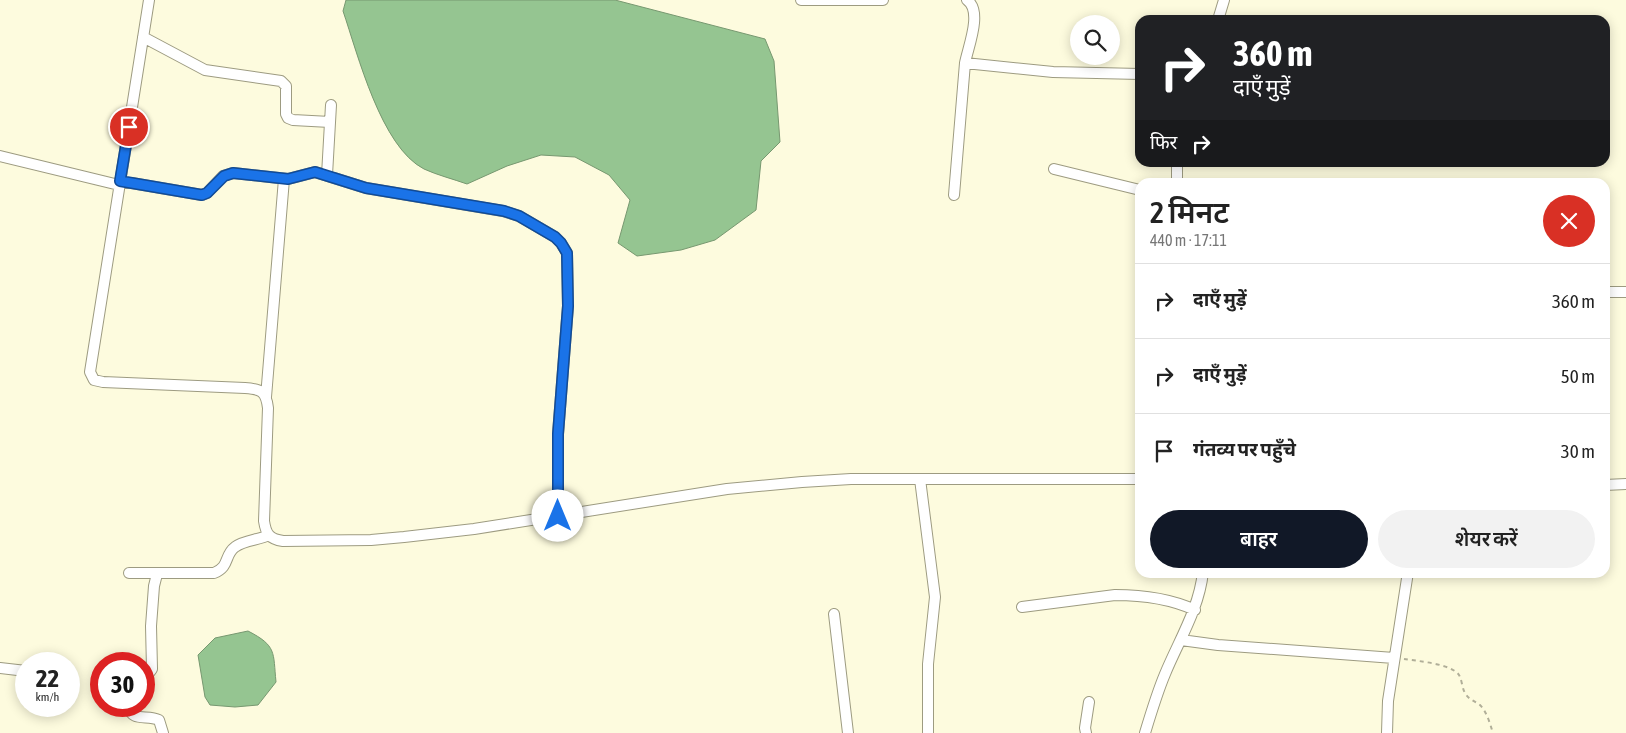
<!DOCTYPE html>
<html lang="hi">
<meta charset="utf-8">
<style>
:root{--surface:#fff;--page:#f2f2f2;--text:#222;--muted:#767676;--line:#e0e0e0;--accent:#111827}
body{margin:0;font-family:"Asap Condensed","Noto Sans Devanagari",sans-serif;background:var(--page);color:var(--text);height:100vh;display:flex;flex-direction:column;font-size:19px;white-space:nowrap}
*{box-sizing:border-box;margin:0}
p{font-size:16px;color:var(--muted)}
.icon{flex:none;width:28px;height:28px;fill:none;stroke:currentColor;stroke-width:2;stroke-linecap:round;stroke-linejoin:round}
.map{position:relative;flex:1;overflow:hidden}
.side{position:absolute;left:1135px;top:178px;width:475px;height:400px;display:flex;flex-direction:column;background:var(--surface);border-radius:15px;box-shadow:0 2px 12px #0003}
.side>*{flex:none}
.banner{position:absolute;left:1135px;top:15px;width:475px;height:152px;border-radius:15px;box-shadow:0 2px 12px #0003;background:#202124;color:#fff;overflow:hidden}
.tools{position:absolute;left:1070px;top:15px;display:grid;gap:10px}
.tools a{display:grid;place-items:center;width:50px;height:50px;border-radius:50%;background:var(--surface);box-shadow:0 2px 12px #0003;font-size:25px}
.speed{position:absolute;left:15px;top:652px;display:flex;gap:10px;font-size:25px;font-weight:700;text-align:center}
.speed>*{display:grid;place-content:center;width:65px;height:65px;border-radius:50%;background:var(--surface);box-shadow:0 2px 12px #0003;line-height:1}
.speed small{font-size:12px;font-weight:400}
.speed .limit{border:8px solid #d22;background:#fff;color:#111}
.pin{position:absolute;display:grid;place-items:center;width:42px;height:42px;color:#fff;margin:-21px;border:2px solid #fff;border-radius:50%;box-shadow:0 1px 5px #0007}
.me{position:absolute;width:55px;margin:-28px;rotate:0deg;stroke-linejoin:round;filter:drop-shadow(0 0 4px #0008)}
.turn{display:flex;align-items:center;gap:18px;height:105px;padding:0 15px;font-size:22px}
.turn .icon{width:65px;height:65px;stroke-width:2.5}
.turn b{display:block;font-size:35px;line-height:42px}
.then{display:flex;align-items:center;height:48px;padding:0 15px;background:#0003;gap:10px;font-size:19px}
.round{display:grid;place-items:center;flex:none;width:52px;height:52px;border-radius:26px;background:var(--page)}
.head{display:flex;align-items:center;justify-content:space-between;height:85px;padding:0 15px}
h1{font-size:30px;font-weight:600;line-height:38px}
.cta{display:flex;gap:10px;margin-top:auto;padding:10px 15px}
.cta a{flex:1;height:58px;border-radius:30px;background:var(--accent);color:#fff;font-size:20px;font-weight:600;line-height:58px;text-align:center}
.cta a+a{background:var(--page);color:var(--text)}
ul{padding:0;list-style:none}
li{display:flex;align-items:center;gap:15px;height:75px;padding:0 15px;border-top:1px solid var(--line)}
li div{flex:1}
li b{display:block;font-size:19px}
li em{font-style:normal}
.map>svg:first-child{display:block}
.water{fill:#95c591;stroke:#779870}
.lines{fill:none;stroke-linecap:round;stroke-linejoin:round}
.street-casing{stroke:#9d9b81;stroke-width:12}
.path{stroke:#b0ae98;stroke-width:2;stroke-dasharray:4 4;stroke-linecap:butt}
.street{stroke:#fff;stroke-width:10}
.route-casing{stroke:#114b97;stroke-width:12}
.route{stroke:#1a73e8;stroke-width:9}
</style>
<div class="map">
<svg width="1626" height="733" viewBox="0 0 1626 733">
<rect width="100%" height="100%" fill="#fdfbde"/>
<path class="water" d="M346,0h269l150,39 9,22 6,81 -19,19 -5,49 -41,30 -34,10 -44,6 -19,-13 12,-43 -21,-25 -34,-18 -34,-2 -34,11 -40,18c-14,-5 -30,-9 -43,-15 -43,-22 -66,-114 -81,-158z
M248,631c29,15 25,21 28,51l-18,23 -23,2 -25,-2 -5,-8 -7,-42 17,-17z"/>
<g class="lines">
<g class="street-casing">
<path id="street" d="M149,0l-59,372 4,8 9,2 142,6c16,1 21,3 23,20l-4,113c2,14 6,18 19,20l88,-1 33,-3 70,-8 253,-40 75,-7 49,-3h289
M801,0h82
M967,0c16,11 1,47 -2,63l88,9 87,2
M1218,20l6,-20
M143,37l62,33 76,11 5,5v28l2,4 5,2 37,2
M0,156l119,29
M1177,162v20
M1054,169l86,21
M327,175l4,-70
M120,181l82,14 5,-2 16,-17 10,-3 55,6 27,-7 51,16 137,23 16,5 36,21 6,6 6,10 1,53 -10,128v82
M954,195l11,-132
M1608,292h18
M266,397l18,-218
M920,479l15,118 -7,67v69
M1605,485l21,-1
M129,573h85c16,-6 10,-18 21,-26 9,-7 24,-7 34,-12
M1022,607l93,-12c26,0 56,4 80,15
M834,614l14,119
M1181,640l37,5 176,13
M0,668l26,3
M144,680l8,-11 -1,-43 3,-40 3,-12
M128,706c4,17 19,8 31,14l4,13
M1086,733l-1,-5 4,-26
M1145,733c6,-20 12,-40 20,-59 14,-34 34,-65 38,-102
M1387,733l1,-32 20,-129"/>
</g>
<path class="path" d="M1404,659c14,2 48,5 55,16 3,5 3,13 6,18 4,7 10,8 15,12 7,7 10,19 13,28"/>
<use href="#street" class="street"/>
</g>
<g class="lines">
<g class="route-casing">
<path id="route" d="M129,127l-9,54 82,14 5,-2 17,-17 9,-3 55,6 27,-7 51,16 138,23 15,5 36,21 6,6 6,10 1,53 -10,128v82"/>
</g>
<use href="#route" class="route"/>
</g>
</svg>
<div class="tools">
<a><svg class="icon" aria-label="search" viewBox="0 0 24 24"><circle cx="10" cy="10" r="6"/><path d="M15 15l6 6"/></svg></a>
</div>
<div class="speed"><div>22<small>km/h</small></div><div class="limit">30</div></div>
<div class="pin" style="left:129px;top:127px;background:#d93025"><svg class="icon" aria-label="arrive" viewBox="0 0 24 24"><path d="M6 21V4h12l-3 4 3 4H6"/></svg></div>
<svg class="me" style="left:558px;top:516px" viewBox="-20 -20 40 40"><circle r="19" fill="#fff"/><path d="M0-13L10 11 0 6-10 11z" fill="#1a73e8"/></svg>
<div class="banner">
<div class="turn"><svg class="icon" aria-label="right" viewBox="0 0 24 24"><path d="M7 20v-9h11M14 6l5 5-5 5"/></svg><div><b>360 m</b>दाएँ मुड़ें</div></div>
<div class="then">फिर<svg class="icon" aria-label="right" viewBox="0 0 24 24"><path d="M7 20v-9h11M14 6l5 5-5 5"/></svg></div>
</div>
<section class="side">
<div class="head"><div><h1>2 मिनट</h1><p>440 m · 17:11</p></div><a class="round" style="background:#d93025;color:#fff"><svg class="icon" aria-label="close" viewBox="0 0 24 24"><path d="M6 6l12 12M18 6L6 18"/></svg></a></div>
<ul>
<li><svg class="icon" aria-label="right" viewBox="0 0 24 24"><path d="M7 20v-9h11M14 6l5 5-5 5"/></svg><div><b>दाएँ मुड़ें</b></div><em>360 m</em></li>
<li><svg class="icon" aria-label="right" viewBox="0 0 24 24"><path d="M7 20v-9h11M14 6l5 5-5 5"/></svg><div><b>दाएँ मुड़ें</b></div><em>50 m</em></li>
<li><svg class="icon" aria-label="arrive" viewBox="0 0 24 24"><path d="M6 21V4h12l-3 4 3 4H6"/></svg><div><b>गंतव्य पर पहुँचे</b></div><em>30 m</em></li>
</ul>
<div class="cta"><a>बाहर</a><a>शेयर करें</a></div>
</section>
</div>
